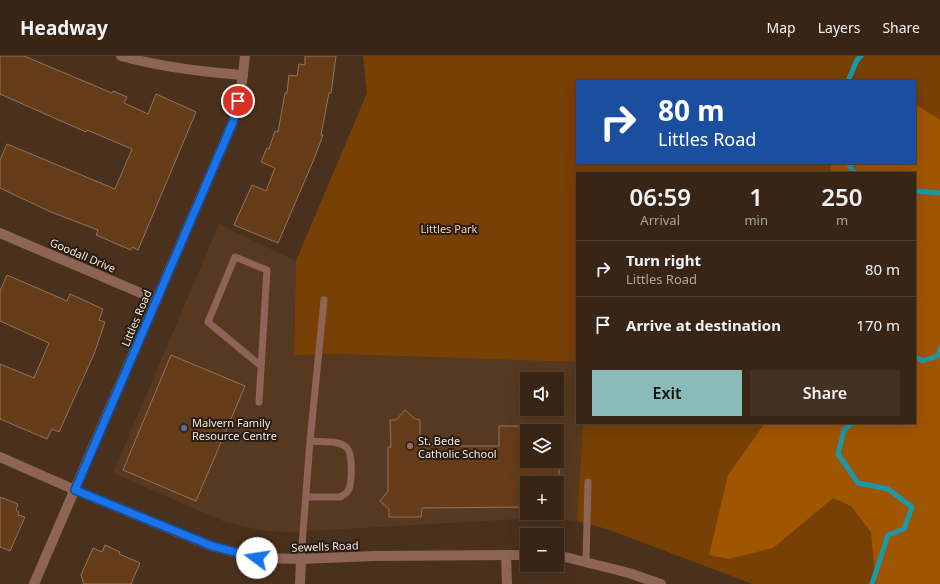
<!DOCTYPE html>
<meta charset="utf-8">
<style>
:root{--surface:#382516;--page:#433123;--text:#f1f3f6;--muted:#aba5a1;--line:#524235;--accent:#8bbbb9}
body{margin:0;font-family:"Noto Sans",sans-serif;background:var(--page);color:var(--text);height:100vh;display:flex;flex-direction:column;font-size:15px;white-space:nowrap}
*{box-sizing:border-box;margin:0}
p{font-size:13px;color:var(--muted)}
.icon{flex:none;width:22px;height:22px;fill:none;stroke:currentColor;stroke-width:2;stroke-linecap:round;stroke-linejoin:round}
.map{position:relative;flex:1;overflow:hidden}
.side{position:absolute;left:576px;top:116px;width:340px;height:252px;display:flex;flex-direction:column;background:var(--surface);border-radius:0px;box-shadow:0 4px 16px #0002,0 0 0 1px var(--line)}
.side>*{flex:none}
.hud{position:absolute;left:576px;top:24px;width:340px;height:84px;border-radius:0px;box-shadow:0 4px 16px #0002,0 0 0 1px var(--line);background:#1a4fa0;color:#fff;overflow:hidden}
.buttons{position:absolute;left:520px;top:316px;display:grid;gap:8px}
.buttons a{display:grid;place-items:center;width:44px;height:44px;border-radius:0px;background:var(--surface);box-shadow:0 4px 16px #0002,0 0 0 1px var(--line);font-size:20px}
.pin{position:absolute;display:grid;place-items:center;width:34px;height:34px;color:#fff;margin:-17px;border:2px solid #fff;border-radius:50%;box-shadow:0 1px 4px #0007}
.me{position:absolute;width:44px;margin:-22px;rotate:284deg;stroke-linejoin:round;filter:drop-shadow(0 0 3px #0008)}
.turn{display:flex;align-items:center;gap:14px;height:84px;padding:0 16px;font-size:18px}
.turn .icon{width:52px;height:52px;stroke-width:2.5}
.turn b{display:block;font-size:28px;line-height:34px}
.eta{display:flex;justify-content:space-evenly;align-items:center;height:68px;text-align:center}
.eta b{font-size:24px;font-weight:600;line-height:28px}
.primary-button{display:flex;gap:8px;margin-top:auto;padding:8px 16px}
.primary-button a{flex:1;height:46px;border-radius:0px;background:var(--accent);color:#111;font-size:16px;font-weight:600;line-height:46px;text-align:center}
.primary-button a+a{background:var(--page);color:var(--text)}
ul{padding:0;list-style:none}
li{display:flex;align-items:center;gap:12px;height:56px;padding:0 16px;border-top:1px solid var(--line)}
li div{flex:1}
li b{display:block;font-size:15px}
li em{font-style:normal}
header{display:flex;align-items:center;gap:24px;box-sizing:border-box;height:56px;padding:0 20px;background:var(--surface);border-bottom:1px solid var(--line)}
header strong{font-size:19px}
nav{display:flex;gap:22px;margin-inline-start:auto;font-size:14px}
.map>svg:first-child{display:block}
.built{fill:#573921;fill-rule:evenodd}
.green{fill:#774005;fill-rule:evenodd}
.forest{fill:#a05500}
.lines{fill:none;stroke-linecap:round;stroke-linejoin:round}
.stream{stroke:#1d98a9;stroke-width:5}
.building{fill:#663c18;stroke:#91745f}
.service{stroke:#8d6456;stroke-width:7}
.minor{stroke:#8d6456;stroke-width:10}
.tertiary{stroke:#8d6456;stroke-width:10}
.route-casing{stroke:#114b97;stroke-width:10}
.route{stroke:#1a73e8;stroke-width:7}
.service-dot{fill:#5c6f8a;stroke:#271c13;stroke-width:1.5}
.education-dot{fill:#8d6e63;stroke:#271c13;stroke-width:1.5}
.labels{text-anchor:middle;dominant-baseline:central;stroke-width:4;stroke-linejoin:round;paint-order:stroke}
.park-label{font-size:11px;fill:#f9cfb0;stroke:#271c13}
.street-label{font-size:11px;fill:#f7e7db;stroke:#271c13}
.poi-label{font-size:11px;fill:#f7e7db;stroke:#271c13;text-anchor:start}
</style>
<header>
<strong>Headway</strong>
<nav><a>Map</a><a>Layers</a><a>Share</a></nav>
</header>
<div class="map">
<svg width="940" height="528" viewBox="0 0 940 528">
<rect width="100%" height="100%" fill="#4a311d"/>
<path class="built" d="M219,168l77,37 -2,94 44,-1 239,8v61h6l-6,98 -40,-3 -246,14 -25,-1 -41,-9 -112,-49zM527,323h30v30h-30zM527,375h30v30h-30zM527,427h30v30h-30z"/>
<path class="green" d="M363,0h577v528h-188l-142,-54 -33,-9 6,-98h332v-250h-338v189l-239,-8 -44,1 2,-94 71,-168zM577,25h338v82h-338z"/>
<path class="forest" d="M915,48l25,16v464h-64l-5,-52 -20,-26 -18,-8 -60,50 -44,11 -20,-4 19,-80 37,-52h150v-250h-85l1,-10h84z"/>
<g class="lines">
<path class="stream" d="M848,25l9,-21 4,-4
M848,107l6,10
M915,135l25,2
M915,301l8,4 16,-6 1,-7
M852,367l-8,7 -6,24 20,29 30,6 24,18 -8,22 -16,6 -16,49"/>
</g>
<path class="building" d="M0,0h24l88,37 1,-2 14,6 -3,6 24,11 8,-20 40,18 -58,138 -6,-3 -1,3 -35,-15 2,-5 -47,-18 -51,-24v-28l7,-16 108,45 17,-40 -45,-19 -1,2 -86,-38z
M305,0h31l-5,37h-2l-8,42h2l-9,24 -36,84 -44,-18 18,-40 14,6 9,-23 -14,-6 6,-14 2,1 6,-18 3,1 7,-39h2l2,-18 8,1 2,-12 6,1z
M7,219l60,26 3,-7 33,15 -4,11 6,2 -11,32 -35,78 -7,-3 -5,10 -47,-20v-55l34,14 15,-35 -49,-22v-30z
M171,299l74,31 -49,115 -73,-31z
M405,354l10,9 5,1v25l22,1 5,-6 6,6h46v-20h28v35h32v22h-32v24l-105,1 -1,9h-32v-8l-9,-8 8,-10v-44h3l-1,-27h6z
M0,441l18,7 -2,6 3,2 -1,3 7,2 -15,34 -10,-4z
M105,489l15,7 -1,2 21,9 -9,21h-47l-3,-9 12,-27 9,4z"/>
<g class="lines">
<path class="service" d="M259,346l8,-132 -32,-13 -27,65 53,44
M306,441h34c4,-2 7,-4 9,-8 3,-8 4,-37 -3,-42 -9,-7 -25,-5 -36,-6
M301,503l9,-118 14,-141
M586,506l2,-80"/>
<path class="minor" d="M121,0c40,11 81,16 122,19
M0,177l157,67
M0,401l75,33
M506,499l1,29
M300,528l1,-25"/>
<path class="tertiary" d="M75,434l136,56 46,12 44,1 73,-3 153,-1
M557,500l8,1 64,16 32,11
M34,528l199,-462 8,-32 4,-34"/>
</g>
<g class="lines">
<g class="route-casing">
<path id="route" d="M238,45l-5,21 -158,368 137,56 45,12"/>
</g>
<use href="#route" class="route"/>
</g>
<circle class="service-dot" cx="184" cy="372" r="4"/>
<circle class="education-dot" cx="410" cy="390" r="4"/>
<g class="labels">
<g class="park-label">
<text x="449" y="172">Littles Park</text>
</g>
<g class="street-label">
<text transform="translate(83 199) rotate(23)">Goodall Drive</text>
<text transform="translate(136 262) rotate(-67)">Littles Road</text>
<text transform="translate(325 490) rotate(-2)">Sewells Road</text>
</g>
<g class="poi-label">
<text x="192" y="366">Malvern Family<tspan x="192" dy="13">Resource Centre</tspan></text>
<text x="418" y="384">St. Bede<tspan x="418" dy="13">Catholic School</tspan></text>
</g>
</g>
</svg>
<div class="buttons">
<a><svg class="icon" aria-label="sound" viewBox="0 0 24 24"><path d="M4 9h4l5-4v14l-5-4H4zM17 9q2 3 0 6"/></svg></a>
<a><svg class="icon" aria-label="layers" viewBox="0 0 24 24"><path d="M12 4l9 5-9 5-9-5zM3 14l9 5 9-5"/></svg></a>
<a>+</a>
<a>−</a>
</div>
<div class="pin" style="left:238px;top:45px;background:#d93025"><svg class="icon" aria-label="arrive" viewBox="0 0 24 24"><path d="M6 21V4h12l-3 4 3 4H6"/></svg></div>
<svg class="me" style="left:257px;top:502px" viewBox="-20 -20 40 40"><circle r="19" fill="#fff"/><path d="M0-13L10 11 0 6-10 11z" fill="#1a73e8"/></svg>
<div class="hud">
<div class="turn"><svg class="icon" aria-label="right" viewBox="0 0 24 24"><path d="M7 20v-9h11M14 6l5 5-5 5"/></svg><div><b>80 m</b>Littles Road</div></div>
</div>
<section class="side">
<div class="eta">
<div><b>06:59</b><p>Arrival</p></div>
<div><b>1</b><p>min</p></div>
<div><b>250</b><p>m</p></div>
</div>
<ul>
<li><svg class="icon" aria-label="right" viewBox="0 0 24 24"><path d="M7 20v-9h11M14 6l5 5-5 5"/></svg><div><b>Turn right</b><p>Littles Road</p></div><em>80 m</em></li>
<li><svg class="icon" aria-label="arrive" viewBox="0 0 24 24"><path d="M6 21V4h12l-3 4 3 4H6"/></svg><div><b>Arrive at destination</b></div><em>170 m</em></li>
</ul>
<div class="primary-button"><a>Exit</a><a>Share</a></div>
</section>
</div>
